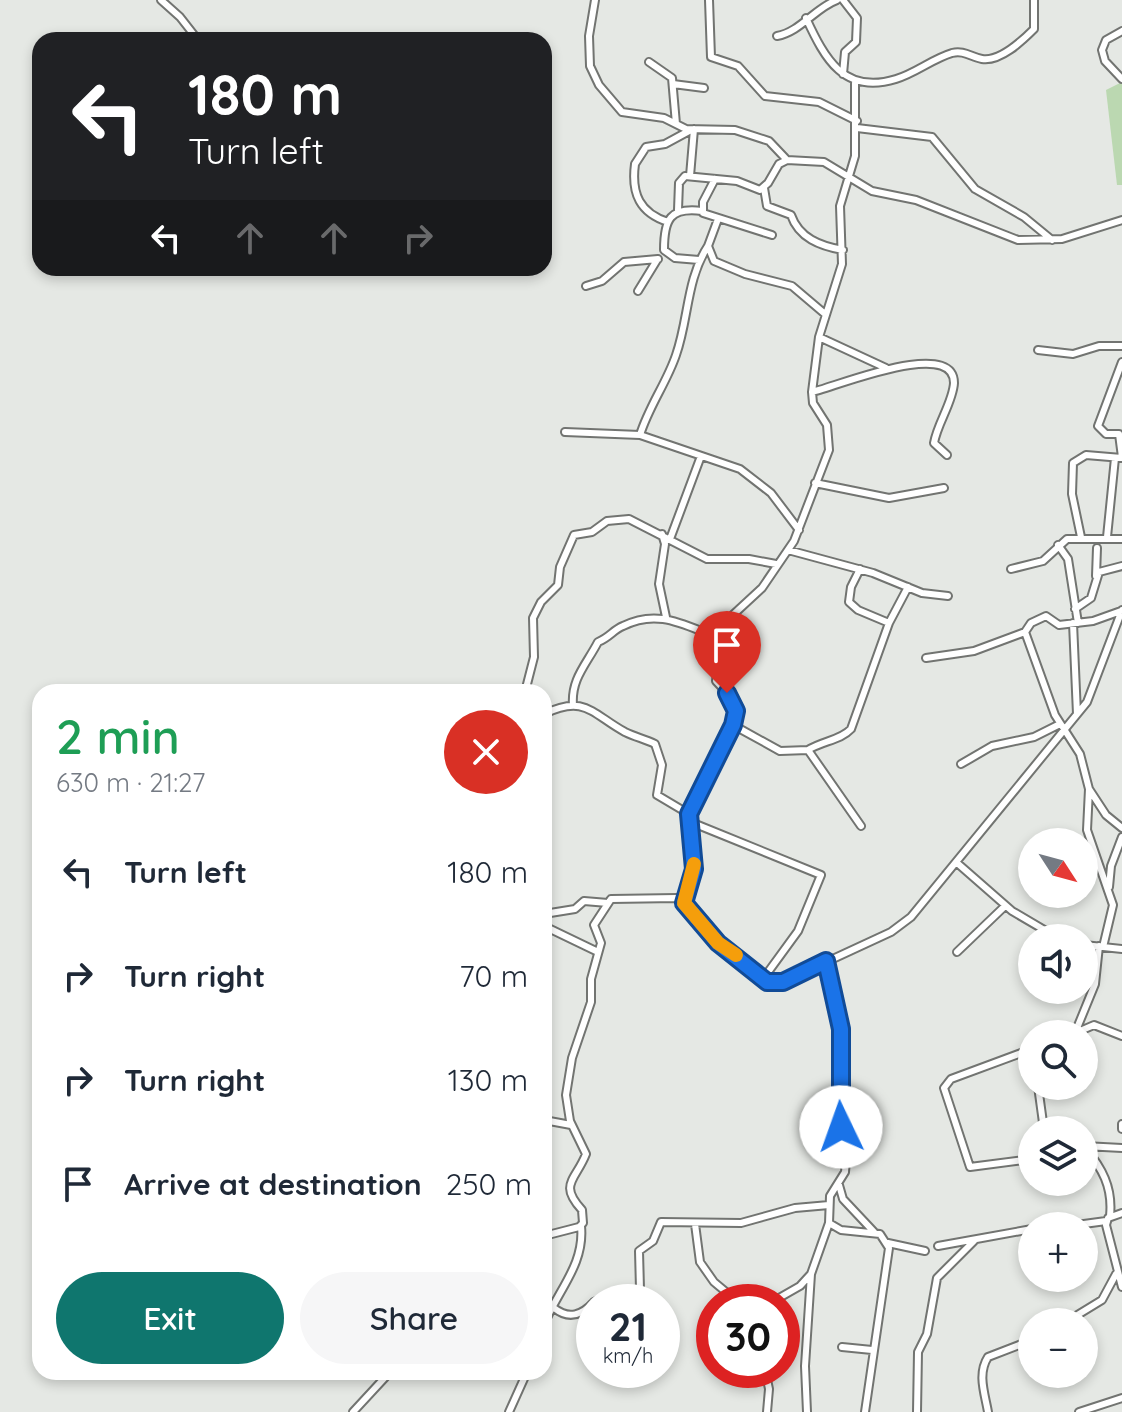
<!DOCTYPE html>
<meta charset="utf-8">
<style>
:root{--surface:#fff;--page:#f6f6f7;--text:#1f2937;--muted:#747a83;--accent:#0f766e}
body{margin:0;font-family:Quicksand,sans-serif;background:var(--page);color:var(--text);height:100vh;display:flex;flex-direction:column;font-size:30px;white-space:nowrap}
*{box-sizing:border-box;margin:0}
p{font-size:26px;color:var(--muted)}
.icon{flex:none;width:44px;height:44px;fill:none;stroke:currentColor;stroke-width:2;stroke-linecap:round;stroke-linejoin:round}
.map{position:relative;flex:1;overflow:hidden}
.panel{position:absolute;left:32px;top:684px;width:520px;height:696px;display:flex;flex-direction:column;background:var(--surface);border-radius:24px;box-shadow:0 4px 12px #0003}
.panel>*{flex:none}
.top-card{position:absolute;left:32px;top:32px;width:520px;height:244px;border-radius:24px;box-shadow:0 4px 12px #0003;background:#202124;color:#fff;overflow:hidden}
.needle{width:52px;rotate:126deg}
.controls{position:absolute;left:1018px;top:828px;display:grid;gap:16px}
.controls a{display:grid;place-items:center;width:80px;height:80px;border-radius:50%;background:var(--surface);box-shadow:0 4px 12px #0003;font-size:40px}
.speed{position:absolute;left:576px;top:1284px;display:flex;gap:16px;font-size:40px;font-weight:700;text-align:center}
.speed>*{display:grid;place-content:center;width:104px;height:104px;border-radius:50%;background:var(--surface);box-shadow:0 4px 12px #0003;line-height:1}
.speed small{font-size:20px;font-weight:400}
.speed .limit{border:12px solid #d22;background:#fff;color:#111}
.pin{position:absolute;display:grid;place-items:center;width:68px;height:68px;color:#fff;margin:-82px -34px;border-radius:50% 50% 50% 0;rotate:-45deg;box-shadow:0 0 8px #0007}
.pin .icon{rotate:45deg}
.me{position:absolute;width:88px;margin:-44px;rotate:357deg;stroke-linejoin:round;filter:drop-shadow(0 0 6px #0008)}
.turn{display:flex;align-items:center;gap:28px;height:168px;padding:0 24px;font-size:36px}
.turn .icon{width:104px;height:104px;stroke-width:2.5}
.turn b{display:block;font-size:56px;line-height:68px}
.lanes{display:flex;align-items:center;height:76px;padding:0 24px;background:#0003;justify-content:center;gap:40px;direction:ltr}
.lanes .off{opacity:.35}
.round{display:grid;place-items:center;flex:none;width:84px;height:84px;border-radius:42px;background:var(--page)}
.head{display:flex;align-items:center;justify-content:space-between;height:136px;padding:0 24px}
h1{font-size:48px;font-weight:600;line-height:60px;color:#1e9e55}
.action{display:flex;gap:16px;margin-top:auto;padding:16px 24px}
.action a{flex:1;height:92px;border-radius:48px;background:var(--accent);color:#fff;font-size:32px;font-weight:600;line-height:92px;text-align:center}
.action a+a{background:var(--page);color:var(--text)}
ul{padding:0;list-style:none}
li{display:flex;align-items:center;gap:24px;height:104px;padding:0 24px}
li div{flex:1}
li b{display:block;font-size:30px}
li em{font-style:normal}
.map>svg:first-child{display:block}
.green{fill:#bbd8b1}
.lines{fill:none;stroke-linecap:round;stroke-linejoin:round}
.minor-casing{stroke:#727471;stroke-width:10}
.minor{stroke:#fff;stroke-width:6}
.route-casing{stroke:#114b97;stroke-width:20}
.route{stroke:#1a73e8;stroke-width:14}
.slow{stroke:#f59e0b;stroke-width:14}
</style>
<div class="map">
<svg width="1122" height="1412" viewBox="0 0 1122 1412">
<rect width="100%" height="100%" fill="#e5e8e4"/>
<path class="green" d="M1122,82v103h-5l-11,-95z"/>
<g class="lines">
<g class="minor-casing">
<path id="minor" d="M161,0l19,17 18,23
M595,0l-6,36 1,30 9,19 23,27 42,6 22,11 49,1 34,11 18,19
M709,0l2,57 27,9 27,30 54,6 38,19
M843,0l14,18 -1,24 -11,10 -2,22
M806,18c19,41 38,77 90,61 20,-6 36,-20 56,-26 12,-3 19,4 30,6 18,3 40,-18 52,-30v-29
M1122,31l-16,9 -4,10 3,11 17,18
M777,36c23,-4 38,-28 60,-36
M649,62l23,16 4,46
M673,84l31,4
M857,128l75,9 43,52 49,28 28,23
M690,176l4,-47
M715,179l-12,23v11l69,22
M764,188l3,18 24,9c8,23 29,31 52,35
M678,210l1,-27 6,-7 52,5 23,9 8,-7 11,-19 8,-4 37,2 48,29 44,9 102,40 44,-1 60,-19
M718,219l-10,27 6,15 31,13 47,12 33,28
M668,222c-28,-9 -37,-28 -33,-58l11,-17 19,-3 24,-13
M699,260l-24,-2 -11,-8c0,-31 6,-43 38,-39
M586,286l16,-5 22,-19 34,-3
M638,291l19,-31
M819,337l67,31
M1038,350l35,4 26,-8h23
M1122,362l-24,64 8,8h13l3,23
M812,392c23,-5 142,-55 142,-9 -1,19 -17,41 -20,60l13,12
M565,432l75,3 100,34 31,24 28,37
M640,435c9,-29 27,-53 36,-80 13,-37 10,-75 32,-109
M815,483l74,15 55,-10
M662,534l3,10 -6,40 7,33
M1081,537l-9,-43 1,-31 13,-8 36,3
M1107,537l8,-79
M670,539l31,-83
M1058,545l10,14 10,64
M788,550l85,23 49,20 26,3
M860,569l-9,18 -2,15 9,8 31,13
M1011,569l32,-8 24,-22h55
M1096,576l1,-28
M1075,609l16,-11 8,-26 23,-6
M1073,623l4,91
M1025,632l6,-9 15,-7 13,9 34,-4 28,-10
M926,658l48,-7 51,-19 30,83 25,39 9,35 17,26 16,13
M525,692l9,-35 -1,-39 8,-16 17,-17 2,-18 14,-32 18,-3 15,-11 22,-2 78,40h42l27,5
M573,705c-2,-26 13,-40 25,-63 12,-5 15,-12 25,-16 36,-18 62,0 96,12
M544,714c41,-20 48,0 81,18 10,5 20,7 30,12l7,21 -5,30 32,19
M733,725l47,26 28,-1 53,76
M808,750c14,-9 33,-10 43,-21l38,-106 19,-36
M961,764l31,-18 42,-9 26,-13
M1089,789l-2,41 26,75 -10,42
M688,821l133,54 -23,56 -35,48
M956,862l56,49 46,27
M1109,887l2,-21 11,-29
M684,903l10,-34 -5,-55 37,-73 10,-30 -5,-14 -15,-16 6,-56 40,-37 32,-47 35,-91 -2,-25 -14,-22 -1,-11 7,-55 23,-73 -2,-58 15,-50v-73
M544,914l31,-5 9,-8 24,2
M544,926l54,26
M1084,945l38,4
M957,952l48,-46
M826,961l15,68 -2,83 7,48 -1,12 -15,24 -1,27 12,7 39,4 9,14 -24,164
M1075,1033l20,-49 4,-38
M1073,1034l21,-9 28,11
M1032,1049l-81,30 -7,9 26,79 62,-8
M1038,1086l6,44
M544,1120l27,5
M1122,1124v5
M1084,1146c18,22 29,41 26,70
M1084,1146l38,2
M839,1185l4,14 31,33
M1122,1213l-14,5 -2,7 16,62
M695,1224l5,38 14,20 24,20
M1069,1226l37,-5
M544,1236l35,-9 4,-4 -1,-13c-24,-26 -6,-30 4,-56l-16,-33 -4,-26 6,-37 19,-56v-23l10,-36 -7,-18 17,-26 66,-1 25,23 19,25 50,37 12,-1 108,-50 20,-15 176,-215 35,-92
M888,1243l37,8
M938,1246l94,-17
M594,1302l25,-10 16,2 5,-5 -1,-38 14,-10 8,-19 80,1 54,-15 34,-3
M772,1302l28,-16 11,-12 18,-51
M554,1308c15,12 28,7 40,-6
M1066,1322l36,-22 14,-26
M544,1325c13,-34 41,-60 37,-99
M842,1347l30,3
M765,1370l4,19 -2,23
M353,1412l37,-40
M509,1412l18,-40
M807,1412l-2,-46 6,-92
M917,1412l1,-60 9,-18 10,-56 37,-37
M988,1412c-3,-18 -11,-38 0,-55l44,-17
M1079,1412l43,-14"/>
</g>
<use href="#minor" class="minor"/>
</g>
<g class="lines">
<g class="route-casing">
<path id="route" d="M727,693l9,18 -3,14 -44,89 5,55 -10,34 34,40 49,39h16l43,-21 15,68v98"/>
</g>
<use href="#route" class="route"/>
<path class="slow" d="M694,864l-10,39 34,40 18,12"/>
</g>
</svg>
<div class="controls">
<a><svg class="needle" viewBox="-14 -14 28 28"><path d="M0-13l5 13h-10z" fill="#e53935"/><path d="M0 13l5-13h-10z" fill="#747a83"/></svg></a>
<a><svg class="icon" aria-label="sound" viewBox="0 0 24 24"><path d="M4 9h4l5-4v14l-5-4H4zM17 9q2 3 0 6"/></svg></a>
<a><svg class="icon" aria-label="search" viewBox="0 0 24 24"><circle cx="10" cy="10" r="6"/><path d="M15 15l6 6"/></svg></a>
<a><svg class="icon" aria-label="layers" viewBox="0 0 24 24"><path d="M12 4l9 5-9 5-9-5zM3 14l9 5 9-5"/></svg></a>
<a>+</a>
<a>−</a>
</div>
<div class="speed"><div>21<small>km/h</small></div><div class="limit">30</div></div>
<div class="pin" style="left:727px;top:693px;background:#d93025"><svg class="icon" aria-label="arrive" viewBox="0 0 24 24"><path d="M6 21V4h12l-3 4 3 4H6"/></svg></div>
<svg class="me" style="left:841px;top:1127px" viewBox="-20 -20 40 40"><circle r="19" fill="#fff"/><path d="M0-13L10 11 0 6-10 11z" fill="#1a73e8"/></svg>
<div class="top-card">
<div class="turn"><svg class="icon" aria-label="left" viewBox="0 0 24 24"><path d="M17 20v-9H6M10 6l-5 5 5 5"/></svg><div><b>180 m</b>Turn left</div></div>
<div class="lanes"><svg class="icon" aria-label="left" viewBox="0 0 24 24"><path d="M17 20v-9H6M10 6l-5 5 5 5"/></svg><svg class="icon off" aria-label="ahead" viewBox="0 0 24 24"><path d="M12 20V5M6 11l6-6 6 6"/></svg><svg class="icon off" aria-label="ahead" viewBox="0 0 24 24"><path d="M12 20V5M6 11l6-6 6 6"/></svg><svg class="icon off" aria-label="right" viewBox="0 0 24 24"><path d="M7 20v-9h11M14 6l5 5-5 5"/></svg></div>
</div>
<section class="panel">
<div class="head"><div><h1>2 min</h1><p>630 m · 21:27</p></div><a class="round" style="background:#d93025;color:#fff"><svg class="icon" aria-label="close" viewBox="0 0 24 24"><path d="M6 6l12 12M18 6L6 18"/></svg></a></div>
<ul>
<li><svg class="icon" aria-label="left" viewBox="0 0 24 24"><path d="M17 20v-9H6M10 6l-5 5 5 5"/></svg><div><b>Turn left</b></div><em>180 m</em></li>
<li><svg class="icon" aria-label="right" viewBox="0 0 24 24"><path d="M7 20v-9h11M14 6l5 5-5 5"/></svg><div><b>Turn right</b></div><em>70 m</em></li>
<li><svg class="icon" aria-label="right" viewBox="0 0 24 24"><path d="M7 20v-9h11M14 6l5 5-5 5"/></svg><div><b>Turn right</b></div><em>130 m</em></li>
<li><svg class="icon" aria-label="arrive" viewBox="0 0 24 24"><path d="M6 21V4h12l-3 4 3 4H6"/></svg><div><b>Arrive at destination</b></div><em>250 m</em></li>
</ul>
<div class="action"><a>Exit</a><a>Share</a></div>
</section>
</div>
